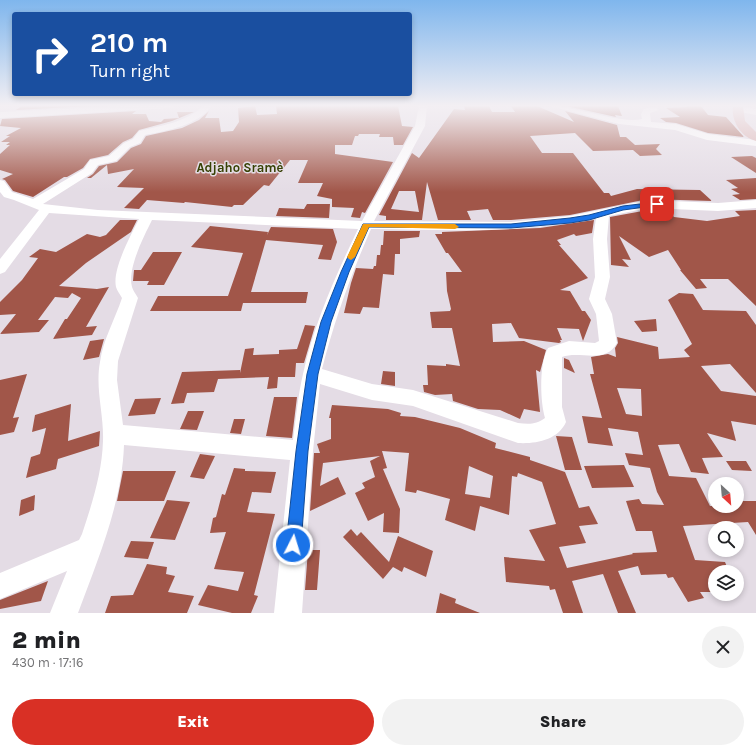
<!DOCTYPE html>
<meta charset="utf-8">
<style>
:root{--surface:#fff;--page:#f2f2f2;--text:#202124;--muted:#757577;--accent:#d93025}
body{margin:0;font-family:Karla,sans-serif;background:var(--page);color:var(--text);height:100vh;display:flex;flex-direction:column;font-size:15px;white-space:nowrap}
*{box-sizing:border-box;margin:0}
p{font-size:13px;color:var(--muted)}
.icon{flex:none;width:22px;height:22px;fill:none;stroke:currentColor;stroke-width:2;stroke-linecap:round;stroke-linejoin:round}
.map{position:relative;height:613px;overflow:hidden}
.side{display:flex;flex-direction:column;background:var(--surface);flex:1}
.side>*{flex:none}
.banner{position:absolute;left:12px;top:12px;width:400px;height:84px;border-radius:4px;box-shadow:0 2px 6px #0003;background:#1a4fa0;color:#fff;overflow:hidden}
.needle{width:26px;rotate:154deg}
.tools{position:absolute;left:708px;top:477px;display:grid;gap:8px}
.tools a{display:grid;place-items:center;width:36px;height:36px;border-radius:50%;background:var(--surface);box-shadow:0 2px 6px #0003;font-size:20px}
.pin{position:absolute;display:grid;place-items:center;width:34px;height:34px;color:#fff;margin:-17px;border-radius:8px;box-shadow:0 2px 6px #0006}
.me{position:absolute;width:44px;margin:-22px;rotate:5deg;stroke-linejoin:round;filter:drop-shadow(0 0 3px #0008)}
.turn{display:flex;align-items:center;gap:14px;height:84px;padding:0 12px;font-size:18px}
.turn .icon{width:52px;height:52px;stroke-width:2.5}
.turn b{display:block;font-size:28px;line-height:34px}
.round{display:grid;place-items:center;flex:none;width:42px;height:42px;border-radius:21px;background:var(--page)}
.overview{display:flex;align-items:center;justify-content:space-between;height:68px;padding:0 12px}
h1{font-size:24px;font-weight:800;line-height:30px}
.primary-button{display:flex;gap:8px;margin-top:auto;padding:8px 12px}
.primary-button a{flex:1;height:46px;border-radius:24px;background:var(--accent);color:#fff;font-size:16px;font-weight:800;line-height:46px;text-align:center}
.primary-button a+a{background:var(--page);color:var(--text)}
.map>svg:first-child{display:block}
.building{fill:#a15649;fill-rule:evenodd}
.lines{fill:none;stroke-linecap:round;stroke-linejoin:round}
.minor{fill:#fff;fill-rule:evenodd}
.major{fill:#d8aaa9;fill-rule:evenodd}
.route{fill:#1a73e8;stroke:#114b97}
.slow{fill:#f59e0b}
.labels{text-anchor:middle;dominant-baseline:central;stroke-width:3;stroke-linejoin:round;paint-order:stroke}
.far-quarter-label{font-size:13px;font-weight:bold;fill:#374104;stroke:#e4dce5}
</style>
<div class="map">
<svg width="756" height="613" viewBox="0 0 756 613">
<rect width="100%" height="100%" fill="#e4dce5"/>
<path class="building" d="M22,106h68l-74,4z
M255,106l2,9 20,-1 -1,-8h122l4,20 11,1 -10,18h-9l-1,-8h-14l1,-3h-21l-1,2h-3l-3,9h-17v9l58,8 -28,51 -3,-1 -2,6 -9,-1 3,-9 -22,-1v-8l-15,-3 6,-13h-25l10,-23h-18l-21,26 -5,-1 -21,20h-9l-2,2 -47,-5 -1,1 -37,-3 -8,9 -15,-1 20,-20 -27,-1 17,-18 -26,5 -1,-9 -16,13h-4l6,-4 6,-8 18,-4 14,-14 10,-4 5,-8 36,-8 17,-8 10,-9 -4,7h14l2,14 12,-1 6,-9 -1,-14z
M464,106h25l3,6h23l-4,-6h26l37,16 -9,-11 52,14 3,12h6l9,8 25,-1 -4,5 6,6 -22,1 -7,-6 -40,1 -18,-18 -45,3 12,17h31l31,40h5l2,3 26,-7 63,1 12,11 -64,-2 -78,16 -59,5h-18l-5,-11 -21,2 4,9h-33l-11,-38 -5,38h-36v-4l-7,-1 33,-62 7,5 35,-49 11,1zM399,191h16l4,21 -28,-3z
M566,106h52l4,10 -7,-1 1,2z
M686,106h15l7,9 18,2 18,20 -36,-4 -32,-10 -10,-1 -6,-4 20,-1 -14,-9 21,-1z
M136,111l-4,3h14l3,7 12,1 3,-3 15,-1 -2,-6h17l-22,9 -33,9 -7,8 -9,4 -15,13 -18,4 -7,9 -16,9h-3l-31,20 -20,-6 -8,-11 -3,-1 11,-5 -13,-4v-16l10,-9h-4l4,-3h-9l9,-6h-4l15,-8 -21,-2 2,-7z
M752,156l4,2v15l-25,-16z
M756,178v21l-16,1 -8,-5 8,-1 -9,-5 7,-1 -12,-8z
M307,204h23l-1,14 -53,-2 3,-8 25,1z
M648,210h20l6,7 33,4 33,-5 -5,-5 21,-1v96l-28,-27h-28l7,9 -11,1 -16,-19h1l-13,-20 -19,7 -30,-21 12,24 -9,-1 7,8 -18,-2 -1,-48z
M120,220h17l-6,12 -45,31 -27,23 38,3 12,-2 -23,40 11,-1 -5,9 -39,4 12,-20h2l14,-21 -9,-5 -4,5 -13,-1 -17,23h11l-10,12 -39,2 16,-20 -16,1v-13l22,-22 16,-22 -9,-1 11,-8 16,3 31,-18 13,3 6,-2z
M594,220l-2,13 -16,3 -2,-2 -17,6 4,5h-2l29,33 -28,12 10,1 12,20h3l6,9 -8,21 -4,-12 -22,-1 5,12h-2l1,2 -2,1 -40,-5 -8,-15 -19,1 1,18 31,-1 22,9 -6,22 -4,-2 4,42 -16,-3 -4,10 -20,-9 -22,-1 -25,-8 -1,-7 -17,1 -11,-3 -1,-7h5l-1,-20 19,1v-2l14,2 -8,-38h-20l-2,-16 20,-1 1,-2 -4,-18 -1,-19h16l-14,-19h-2l-11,-19h7v-2l98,-4z
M210,226l58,6 -1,3 4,-8 62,2 4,13 -6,18 -13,-1 5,-14 -57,-5 -15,52h57l-2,11h-63l-2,8h-91l8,-15h70l15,-43 -52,-6z
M384,231h36l-1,6 -19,2v15h-5l-1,21 -11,-1 -4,34 -16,-1 -3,7 -16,-1 7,-30 5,-15 17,1 1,-3h2l1,-11h3l1,-10h2z
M153,252h29l-18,33h-17l2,-4h-16l1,-11h7z
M679,293l14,1 10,16 43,1 10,14v68l-26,-29 -29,2 20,25 35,5v29l-25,-4 5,20 -29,-8 16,24 -21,1 7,16 -18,-2 -12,-28 -21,1 11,31 27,2 14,28h27v-5h19v34l-8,-13 -65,4 12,34 30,2 4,10h-14v20h-15l4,6 -16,4 -15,-25 -5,1 -2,-4 -25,1 -3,-9 -20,5 18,42h-18l-15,-39 -31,7 11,32h-20l-8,-24 -5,1 -1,-4 -43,-4 -2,-25 41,4 -16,-31 27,-6 -14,-42 -24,-9 -1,4 -5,-1 -3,39 -29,-9 -5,25 -30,-11 5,-21 -33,-9 -1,3 -11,-2 4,-38 -27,-2 5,17 -4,1 17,40 -1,24 -16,-1 1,-19 -16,8 -13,-28 10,-5 -3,-5 13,-6 -5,-16 10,-5 -57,7 -3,23 18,-9 8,17 -36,17 4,-58h6l-3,-9 14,-5v-21h-2l3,-13 56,4 13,4 -1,3 15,1 45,11 36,15 -1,5 35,9v3l35,12 14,36 10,-2 9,18 -19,2 7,17 -27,4 8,21 66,-14 -1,-1 25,-1 -5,-21h-16l-10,-30 13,-2 3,5 22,1 -7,-13 -7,-24 -21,-3 -4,-12 18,2 -5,-23 -30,-4 5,18 -25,-3 -6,-27 20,2 -12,-44h4l-3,-17 17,-3 8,3 -1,-9 3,-5 -1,-6 41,10 1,12 31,-2 -6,-7 8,-6 -24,-44zM617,388l24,1 1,27 -16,-2zM469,466l24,10 -3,22 -25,-4z
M656,319l1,12 -15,1 -8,-11z
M305,325l10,1 -11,37h-8l-1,14h-17l-1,11 -10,1 2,-12 -51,2 -4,13 -27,1 -3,10 -13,1 11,-32 58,-2v3l5,-24 9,-1 -1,7 26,-1v-4l18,-1z
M104,339l-5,18 -16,3 7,-19z
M564,358l5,2 6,13 -11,-5v4z
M383,371l12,1v14l-14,-2z
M27,374l-14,44 6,-1 -5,15 -14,3v-55z
M274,397h23l-5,41 -26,-2z
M161,398l-6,16 -27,2 7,-17z
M71,404l-3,37 32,-10 -1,15 -41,13 -2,10 -30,9 5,-21 9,-3 6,-26 -14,4 3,-17z
M188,411h16l-7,19 -17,-1z
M234,419h11l-4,15 -11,-1z
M556,436l16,1 10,33h-17z
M200,454l15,2 -11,23 -14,-2z
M726,461h20l6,10 -20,-1z
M624,465l10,22 -42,1 -8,-22z
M234,468l11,1v2l31,1 -5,21 -19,-1 -5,20 28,2 -21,81 4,1 -7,17h-19l-34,-8 10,-20 30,6 6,-19 -30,-3 12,-37 -16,1 3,-15 3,-1 6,-23 3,1z
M123,471h53l-12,30h-47z
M35,495l-1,15 -15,6 2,-16z
M167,500l23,2 -15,38 -25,-2z
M351,529l6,7 4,-4 28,30 9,-26 35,15 -7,26 -22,-10 -2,5 -9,-5 -10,12 -40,-42z
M131,541l23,1 -6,17 -24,-2z
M308,550h12l-3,40h-12z
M147,564l20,3 -1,7 9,2 -7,16 26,4 -7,17h-82l6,-17 22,-1z
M48,581l-7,20 -41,8v-9z
M440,593l16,6 -1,4 25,10h-44z"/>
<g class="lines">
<path class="minor" d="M122,106h52l-4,2 -170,10v-6z
M203,106h9c-16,20 -43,24 -67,29l-5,8 -10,4 -14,14 -18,4 -6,8 -49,31 55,6 264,11 53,-95 4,-20h8l-2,20 -51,95 137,1 59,-6 78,-16 70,3 38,-3v8l-38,3 -70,-3 -39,8 -2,23 3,38 -5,22 7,15 5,29c-12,22 -37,7 -55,14v50l4,15c-8,18 -30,22 -48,21l-105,-37 -41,-6 -52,-16 -7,67 -11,162h-28l16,-153 -166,-15c-2,58 -26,114 -46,168h-28l17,-42 -67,28v-26l79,-33 3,-6c10,-30 20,-61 21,-93 1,-26 -8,-53 -3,-79 3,-22 15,-43 22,-64 -2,-4 -5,-7 -6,-11 -4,-18 15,-52 23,-68l-90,-6 -44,59 -5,2v-15l39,-49 -25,-10 -10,-3 -4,-5v-12l4,1 8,11 21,7 51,-30 6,-9 19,-4 15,-13 9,-4 6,-8c23,-6 46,-8 64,-25zM596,218l-3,21 2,38 -6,22 7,15 3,27 -4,2 -26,-2 -21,7c-9,16 -8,53 -3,70 -9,7 -17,6 -27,5l-105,-33 -41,-6 -50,-15c13,-50 28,-92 49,-140 75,1 151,5 225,-11zM152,220l206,9c-22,46 -44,94 -55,145 -5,21 -7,44 -10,66l-170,-15 -6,-45 1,-19 20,-63c-2,-4 -5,-7 -6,-11 -5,-18 12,-51 20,-67z
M550,106c27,0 69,18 92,13l-1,-5 3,-5 11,-2 4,3 -9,3 1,9 25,2 32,10 48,6v6l-49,-6 -32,-10 -56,-6z
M738,106l18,3v6l-21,-4 -1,-2z"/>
<path class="major" d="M733,106h10l2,15 11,11v9c-15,-4 -25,-20 -23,-35z"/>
</g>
<linearGradient id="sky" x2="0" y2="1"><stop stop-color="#7fb6ed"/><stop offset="0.55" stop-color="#f3eff3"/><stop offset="1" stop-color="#f3eff3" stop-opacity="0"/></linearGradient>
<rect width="756" height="192" fill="url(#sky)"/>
<path class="route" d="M657,202l4,2 -1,1 -37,5 -34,10 -19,3 -59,5 -142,-1 -20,45 -18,50 -13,52 -10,77 -7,94 -3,5 -5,2 -5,-2 -2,-5 10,-94 11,-77 14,-52 20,-50 22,-48h148l59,-6 19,-3 34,-9z"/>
<path class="slow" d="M363,224h92l4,3 -4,2 -86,-2 -14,30 -4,3 -2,-1 -2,-2z"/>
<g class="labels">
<g class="far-quarter-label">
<text x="240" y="167">Adjaho Sramè</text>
</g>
</g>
</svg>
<div class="tools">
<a><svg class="needle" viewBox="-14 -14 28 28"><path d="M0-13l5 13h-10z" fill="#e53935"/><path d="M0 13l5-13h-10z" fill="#757577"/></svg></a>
<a><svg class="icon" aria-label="search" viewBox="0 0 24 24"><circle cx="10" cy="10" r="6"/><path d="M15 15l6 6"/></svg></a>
<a><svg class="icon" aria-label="layers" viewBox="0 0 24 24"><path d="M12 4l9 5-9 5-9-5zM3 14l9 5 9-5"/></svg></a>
</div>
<div class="pin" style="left:657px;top:204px;background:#d93025"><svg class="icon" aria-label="arrive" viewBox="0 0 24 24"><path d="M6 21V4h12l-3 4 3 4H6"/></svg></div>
<svg class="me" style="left:293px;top:545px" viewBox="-20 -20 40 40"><circle r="17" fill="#1a73e8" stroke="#fff" stroke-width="3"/><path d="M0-11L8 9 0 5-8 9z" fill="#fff"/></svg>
<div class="banner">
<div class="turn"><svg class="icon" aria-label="right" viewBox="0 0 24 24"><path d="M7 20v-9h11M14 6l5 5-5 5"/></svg><div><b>210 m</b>Turn right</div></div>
</div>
</div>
<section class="side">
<div class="overview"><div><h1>2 min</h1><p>430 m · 17:16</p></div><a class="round"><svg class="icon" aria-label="close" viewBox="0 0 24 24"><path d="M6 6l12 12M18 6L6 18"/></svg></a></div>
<div class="primary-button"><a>Exit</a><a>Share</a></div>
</section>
